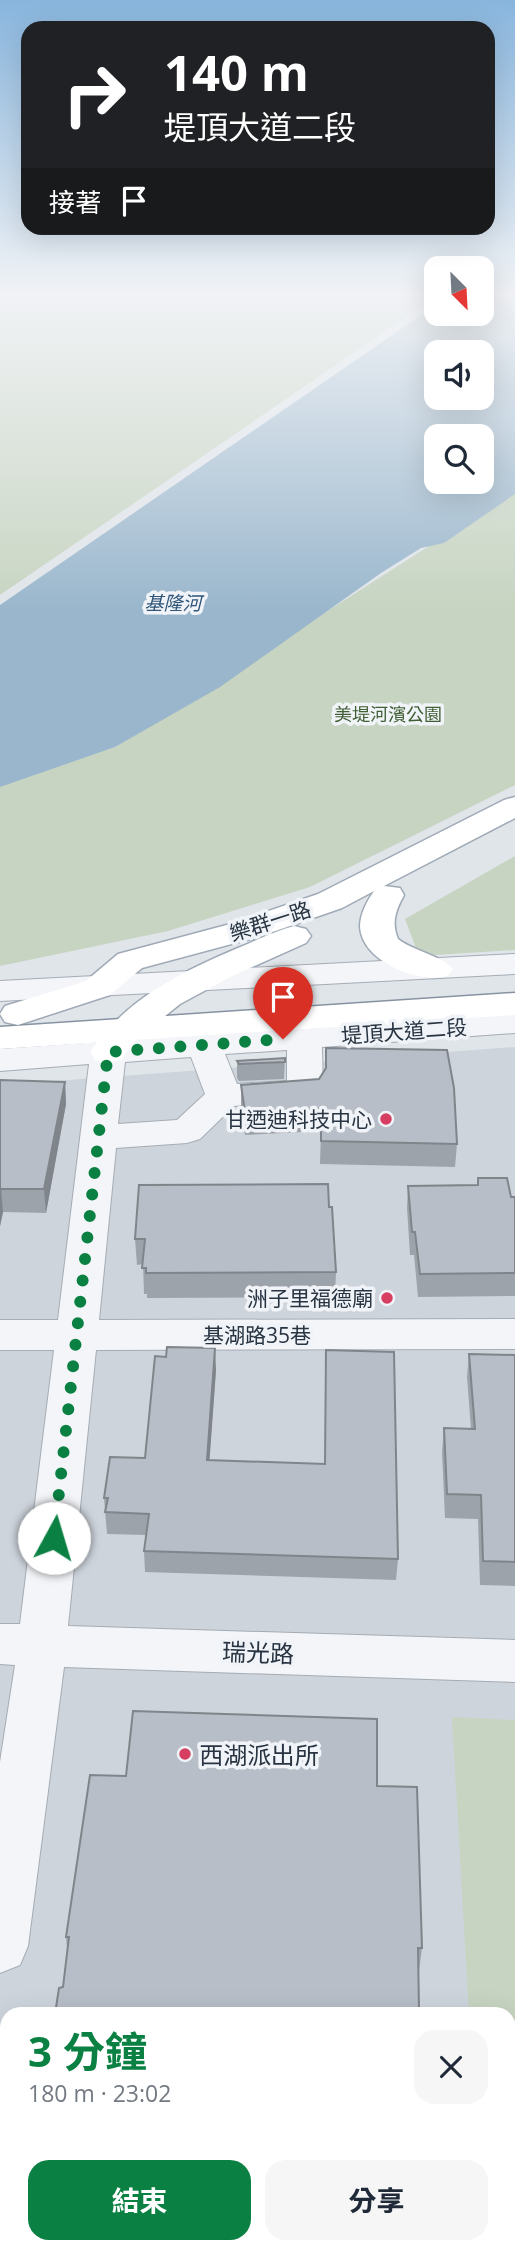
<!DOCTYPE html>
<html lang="zh-TW">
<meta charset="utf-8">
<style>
:root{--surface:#fff;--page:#f6f6f7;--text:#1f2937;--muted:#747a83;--accent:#0b8043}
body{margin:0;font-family:"Open Sans","Noto Sans TC",sans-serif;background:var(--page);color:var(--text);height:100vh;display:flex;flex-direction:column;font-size:26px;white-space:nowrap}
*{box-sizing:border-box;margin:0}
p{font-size:23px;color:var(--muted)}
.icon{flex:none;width:38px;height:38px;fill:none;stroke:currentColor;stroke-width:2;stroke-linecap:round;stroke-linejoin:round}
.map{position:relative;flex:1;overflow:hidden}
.panel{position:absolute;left:0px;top:2007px;width:516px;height:247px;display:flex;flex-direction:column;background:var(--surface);border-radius:21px 21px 0 0;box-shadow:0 7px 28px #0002}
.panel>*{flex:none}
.banner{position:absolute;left:21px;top:21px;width:474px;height:214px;border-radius:21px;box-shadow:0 7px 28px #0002;background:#202124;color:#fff;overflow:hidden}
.needle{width:46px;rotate:156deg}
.buttons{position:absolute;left:424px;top:256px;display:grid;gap:14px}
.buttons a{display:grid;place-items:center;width:70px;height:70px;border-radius:14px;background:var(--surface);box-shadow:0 7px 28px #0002;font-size:35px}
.pin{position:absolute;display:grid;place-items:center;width:60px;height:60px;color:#fff;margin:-72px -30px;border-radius:50% 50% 50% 0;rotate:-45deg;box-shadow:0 0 7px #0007}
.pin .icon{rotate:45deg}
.me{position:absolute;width:77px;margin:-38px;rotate:6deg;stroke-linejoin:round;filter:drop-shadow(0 0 5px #0008)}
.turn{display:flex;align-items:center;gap:24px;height:147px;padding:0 28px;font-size:32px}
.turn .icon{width:91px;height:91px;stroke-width:2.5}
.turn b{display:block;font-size:49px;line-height:60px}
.then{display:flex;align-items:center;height:66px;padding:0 28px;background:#0003;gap:14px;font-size:26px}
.round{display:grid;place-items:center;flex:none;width:74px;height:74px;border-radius:21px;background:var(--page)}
.headline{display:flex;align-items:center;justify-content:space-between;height:119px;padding:0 28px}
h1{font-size:42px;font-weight:700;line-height:52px;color:var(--accent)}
.primary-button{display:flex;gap:14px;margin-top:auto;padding:14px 28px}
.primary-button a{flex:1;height:80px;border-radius:21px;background:var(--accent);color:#fff;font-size:28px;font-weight:700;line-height:80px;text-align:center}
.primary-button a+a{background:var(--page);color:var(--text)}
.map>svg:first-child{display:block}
.built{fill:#ced4dc;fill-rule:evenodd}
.green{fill:#c7d4c1}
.water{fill:#99b6cc;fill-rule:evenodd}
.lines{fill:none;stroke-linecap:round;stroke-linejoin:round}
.minor-casing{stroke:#a5acb4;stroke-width:2}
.major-casing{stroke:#9faab6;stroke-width:3}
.highway-casing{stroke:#8793a1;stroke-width:3}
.minor{fill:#f3f5f8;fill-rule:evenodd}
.major{fill:#fff;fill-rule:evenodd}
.highway{fill:#fff;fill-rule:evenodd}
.wall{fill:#9da3ab}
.shaded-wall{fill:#80858b}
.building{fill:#b7bec7;stroke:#80858b;stroke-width:2}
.route{stroke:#0b8043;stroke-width:12;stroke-dasharray:0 21.6}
.poi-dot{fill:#d63e62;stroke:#f0f3f7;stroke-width:2.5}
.labels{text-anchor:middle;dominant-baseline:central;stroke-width:7;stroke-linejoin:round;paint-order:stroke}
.far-park-label{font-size:18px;fill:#405f34;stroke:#f0f3f7}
.far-water-label{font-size:19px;font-style:italic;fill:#2f5679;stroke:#f0f3f7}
.street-label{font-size:21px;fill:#283442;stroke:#f0f3f7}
.poi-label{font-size:21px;fill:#283442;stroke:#f0f3f7;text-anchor:end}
.near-street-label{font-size:24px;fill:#283442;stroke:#f0f3f7}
.near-poi-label{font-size:24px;fill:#283442;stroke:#f0f3f7;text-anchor:start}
</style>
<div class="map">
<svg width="515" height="2253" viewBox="0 0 515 2253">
<rect width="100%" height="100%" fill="#e0e5ea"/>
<path class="built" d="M515,1047v1206h-515v-1168zM7,2014h502v233h-502z"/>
<path class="green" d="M0,297h435l-435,298z
M515,491v294l-205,102 -142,44 -168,35v-180l115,-39z
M515,856v94l-96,6 -14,-37z
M452,1717l63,3v363h-6v-69h-40z"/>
<path class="water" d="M481,297h34v197l-71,49 -23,5 -40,25 -161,114 -105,60 -115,40v-182l436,-300v8h45zM436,352h45v45h-45zM436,436h45v45h-45z"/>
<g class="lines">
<g class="minor-casing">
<path id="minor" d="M515,954v20l-515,27v-20z
M515,1013v20l-193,14 1,44 -5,8 -84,7 -34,33 -13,4 -71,5 -17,172 416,-1v30l-419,1 -28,276 447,14v42l-451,-15 -36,279 -8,19 -20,8v-211l15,-97 -15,-1v-40h20l34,-274h-54v-30h58l31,-256 -89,7v-22zM287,1050v31l-50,3 -12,-30zM191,1057l14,37 -28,26 -59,4 7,-62z
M509,2129h6v60h-6z
M0,2141h7v62h-7z"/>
</g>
<g class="major-casing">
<path id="major" d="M515,797v21l-131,68 16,2 4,7c-8,15 -13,27 -6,44 15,12 47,18 55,30l-5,7c-29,8 -86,-14 -88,-49 0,-13 7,-26 14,-36l-32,17 -84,29 -116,31 -32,27 -92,30 -13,-3 -5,-8 5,-8 81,-25 32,-27 116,-31 84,-29 186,-94z
M294,926l12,3 5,7 -5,7 -76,34 -50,27 -42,34 -17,22 -13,3 -13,-3 -5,-8c36,-53 91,-80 148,-104 19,-8 37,-17 56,-22z"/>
</g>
<g class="highway-casing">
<path id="highway" d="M515,993v22l-515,34v-22z"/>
</g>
<use href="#minor" class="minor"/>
<use href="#major" class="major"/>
<use href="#highway" class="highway"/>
</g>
<path class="wall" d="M326,1048l131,96 -2,23 -135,-3 1,-33 -76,4 -4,-27v-23l78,-6 6,-9z
M285,1058l-1,21 -45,2 -2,-3v-17z
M0,1080l65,2 1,22 -20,109 -43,-1 -3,14z
M478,1178l33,19h4v99l-97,1 -4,-42h-4l-3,-47 1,-22 69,-1z
M139,1185l197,87 -1,25 -188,1v-4h-3l-1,-30 -6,1 -2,-26z
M469,1354l46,1v231l-35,-1 -2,-66 -33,-1 -3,-66 2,-24 27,1 -4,-52z
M216,1370l-7,90 189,99 -2,21 -251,-8 -1,-21 2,-16 -39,-1 -3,-36 41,-40z
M377,1786l45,162 -3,23h-1l1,43h-364l8,-27 4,-39 -1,-11z"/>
<path class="shaded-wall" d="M65,1082l1,22 -20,109 -2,-24z
M1,1189l2,23 -3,14v-34z
M215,1348l1,22 -8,112 -1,-22z"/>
<path class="building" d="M326,1048l121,2 7,38 3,56 -136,-3v-33l-76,4 -4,-27 78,-6 7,-11z
M285,1058v4l-46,2 -2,-3z
M0,1080l65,2 -21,107h-43l-1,3z
M478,1178h29l4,19h4v76l-95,1 -5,-42h-3l-4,-46 70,-1z
M328,1184l1,23h3l4,65 -190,1v-5h-4l3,-29h-10l4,-54z
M167,1347l48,1 -8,112 118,4 1,-114 68,2 4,207 -254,-8 5,-37 -44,-2 3,-14h-4l6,-41 35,1 10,-102 11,1z
M469,1354l46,1v207l-32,-1 -2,-66 -34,-1 -3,-66 31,1z
M133,1711l244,8v67l40,1 5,161h-4l1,62 -39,-1v5h-325l4,-26 4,-1 6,-50h-3l24,-162 36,1z
M38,2247h391v6h-392z"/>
<linearGradient id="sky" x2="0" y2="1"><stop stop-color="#88b5dd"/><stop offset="0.48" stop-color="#f1f3f6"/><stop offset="1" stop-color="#f1f3f6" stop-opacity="0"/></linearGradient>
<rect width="515" height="613" fill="url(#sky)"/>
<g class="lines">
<path class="route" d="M54,1538l54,-486 175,-13"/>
</g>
<g class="poi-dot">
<circle cx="386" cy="1119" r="7"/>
<circle cx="387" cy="1298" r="7"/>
<circle cx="185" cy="1754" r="7"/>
</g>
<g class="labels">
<g class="far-park-label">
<text x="388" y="714">美堤河濱公園</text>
</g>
<g class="far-water-label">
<text x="173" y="603">基隆河</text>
</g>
<g class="street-label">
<text transform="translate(270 921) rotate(-18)">樂群一路</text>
<text transform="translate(404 1031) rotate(-4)">堤頂大道二段</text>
<text x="257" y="1335">基湖路35巷</text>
</g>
<g class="poi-label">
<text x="372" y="1119">甘迺迪科技中心</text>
<text x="373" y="1298">洲子里福德廟</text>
</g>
<g class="near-street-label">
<text transform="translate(258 1652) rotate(2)">瑞光路</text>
</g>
<g class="near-poi-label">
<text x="199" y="1754">西湖派出所</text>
</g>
</g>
</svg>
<div class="buttons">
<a><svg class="needle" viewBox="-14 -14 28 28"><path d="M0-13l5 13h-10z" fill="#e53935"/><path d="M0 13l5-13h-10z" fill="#747a83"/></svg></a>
<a><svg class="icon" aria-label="sound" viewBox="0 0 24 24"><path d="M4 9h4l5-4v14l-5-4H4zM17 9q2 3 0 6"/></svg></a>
<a><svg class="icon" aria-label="search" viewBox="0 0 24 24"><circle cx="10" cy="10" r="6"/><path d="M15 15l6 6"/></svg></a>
</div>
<div class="pin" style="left:283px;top:1039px;background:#d93025"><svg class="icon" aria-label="arrive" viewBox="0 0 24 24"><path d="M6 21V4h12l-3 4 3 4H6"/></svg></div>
<svg class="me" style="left:54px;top:1538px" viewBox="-20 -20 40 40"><circle r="19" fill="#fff"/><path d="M0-13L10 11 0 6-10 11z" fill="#0b8043"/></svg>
<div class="banner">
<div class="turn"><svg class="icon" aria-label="right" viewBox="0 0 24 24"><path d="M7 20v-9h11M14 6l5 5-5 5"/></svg><div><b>140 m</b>堤頂大道二段</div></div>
<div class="then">接著<svg class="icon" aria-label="arrive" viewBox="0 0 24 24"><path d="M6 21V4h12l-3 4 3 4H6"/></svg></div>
</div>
<section class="panel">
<div class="headline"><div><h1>3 分鐘</h1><p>180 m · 23:02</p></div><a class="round"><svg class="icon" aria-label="close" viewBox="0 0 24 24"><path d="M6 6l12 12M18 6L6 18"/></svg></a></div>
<div class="primary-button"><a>結束</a><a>分享</a></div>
</section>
</div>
